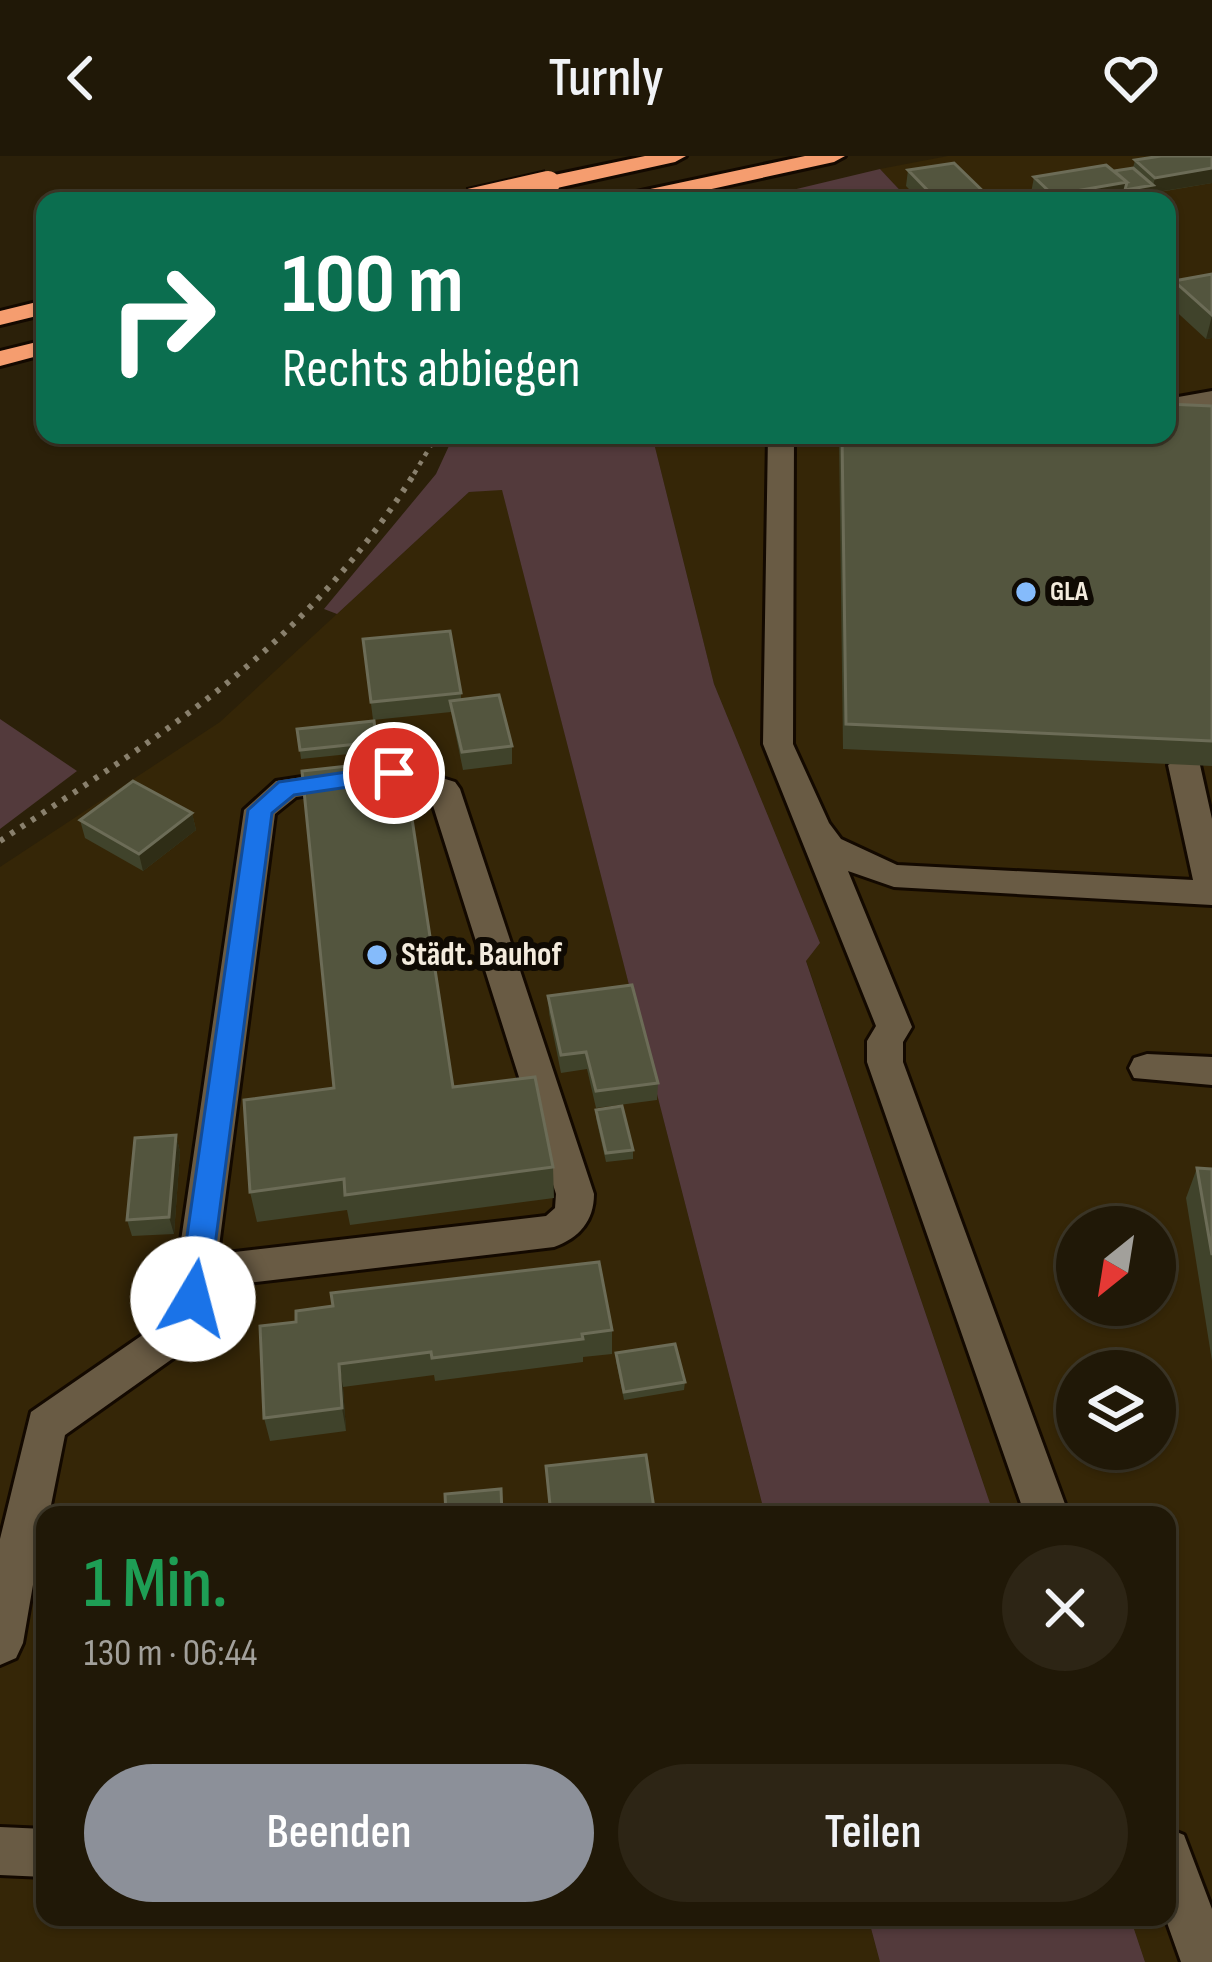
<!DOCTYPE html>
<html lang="de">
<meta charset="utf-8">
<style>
:root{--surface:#201807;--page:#2d2515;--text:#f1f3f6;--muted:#a2a09b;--line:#3d3728;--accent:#8c9099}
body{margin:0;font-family:"Sofia Sans Condensed",sans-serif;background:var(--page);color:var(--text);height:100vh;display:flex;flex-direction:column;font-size:45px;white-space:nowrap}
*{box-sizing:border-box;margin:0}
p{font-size:39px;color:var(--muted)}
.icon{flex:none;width:66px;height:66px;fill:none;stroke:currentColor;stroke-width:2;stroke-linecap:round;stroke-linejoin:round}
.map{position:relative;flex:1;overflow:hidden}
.panel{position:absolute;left:36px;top:1350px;width:1140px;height:420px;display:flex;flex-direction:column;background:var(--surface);border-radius:24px;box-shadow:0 3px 9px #0004,0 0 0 3px var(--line)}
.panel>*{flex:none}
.guide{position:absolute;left:36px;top:36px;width:1140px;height:252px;border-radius:24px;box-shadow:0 3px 9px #0004,0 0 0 3px var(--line);background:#0b6e4f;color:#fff;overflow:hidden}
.needle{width:78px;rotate:210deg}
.tools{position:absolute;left:1056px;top:1050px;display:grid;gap:24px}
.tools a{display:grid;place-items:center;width:120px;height:120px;border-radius:50%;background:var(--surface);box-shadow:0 3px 9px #0004,0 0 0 3px var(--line);font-size:60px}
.pin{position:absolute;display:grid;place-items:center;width:102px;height:102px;color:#fff;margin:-51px;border:6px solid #fff;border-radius:50%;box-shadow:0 3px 12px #0007}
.me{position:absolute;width:132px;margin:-66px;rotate:8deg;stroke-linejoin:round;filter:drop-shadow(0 0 9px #0008)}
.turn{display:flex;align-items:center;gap:42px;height:252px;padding:0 48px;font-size:54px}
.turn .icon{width:156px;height:156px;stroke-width:2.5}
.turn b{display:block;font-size:84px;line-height:102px}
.round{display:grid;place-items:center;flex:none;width:126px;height:126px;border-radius:63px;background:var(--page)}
.overview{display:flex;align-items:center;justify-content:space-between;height:204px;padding:0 48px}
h1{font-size:72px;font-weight:600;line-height:90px;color:#1e9e55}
.cta{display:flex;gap:24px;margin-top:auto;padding:24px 48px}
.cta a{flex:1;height:138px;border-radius:72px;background:var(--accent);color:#fff;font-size:48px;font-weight:600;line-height:138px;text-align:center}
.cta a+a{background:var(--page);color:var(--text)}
header{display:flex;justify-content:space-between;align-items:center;height:156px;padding:0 48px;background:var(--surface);font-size:54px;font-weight:600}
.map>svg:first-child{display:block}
.built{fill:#352607;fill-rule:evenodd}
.green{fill:#533a3c}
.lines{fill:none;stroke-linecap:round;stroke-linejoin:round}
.minor-casing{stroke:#130900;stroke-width:6}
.highway-casing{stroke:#130900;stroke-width:6}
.path-far1{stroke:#89806d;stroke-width:4.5;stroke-dasharray:4.5 6;stroke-linecap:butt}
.path{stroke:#89806d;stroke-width:6;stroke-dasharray:4.5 8;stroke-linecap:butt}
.minor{fill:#695b44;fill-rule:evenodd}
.highway{fill:#f59d6f;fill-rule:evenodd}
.highway-bridge-casing{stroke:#130900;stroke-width:28;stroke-linecap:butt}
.highway-bridge{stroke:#f59d6f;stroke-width:24}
.wall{fill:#40432b}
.shaded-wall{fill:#2f2d16}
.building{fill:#53553e;stroke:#6c6c57;stroke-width:3}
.route{fill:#1a73e8;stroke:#114b97;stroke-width:3}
.poi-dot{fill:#85bbfb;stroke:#0f0a03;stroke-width:4.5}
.labels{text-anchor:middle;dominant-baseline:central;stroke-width:12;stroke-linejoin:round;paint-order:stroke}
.far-poi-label{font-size:27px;font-weight:bold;fill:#f3ebdd;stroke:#0f0a03;text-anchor:start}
.poi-label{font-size:33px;font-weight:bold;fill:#f3ebdd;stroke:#0f0a03;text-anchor:start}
</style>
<header><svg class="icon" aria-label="back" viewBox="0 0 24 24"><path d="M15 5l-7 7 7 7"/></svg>Turnly<svg class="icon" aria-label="heart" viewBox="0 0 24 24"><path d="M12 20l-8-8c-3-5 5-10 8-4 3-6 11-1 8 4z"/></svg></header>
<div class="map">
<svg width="1212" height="1806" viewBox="0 0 1212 1806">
<rect width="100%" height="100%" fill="#2b2009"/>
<path class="built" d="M948,0h264v1806h-67l-15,-45h37v-402h-173l-188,-555 14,-17 -106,-259 -62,-249h515v-234h-257l-30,-32zM1077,1071h78v78h-78zM1077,1215h78v78h-78z
M502,333l263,1026h-720v402h823l12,45h-880v-1095l220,-145 249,-230z"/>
<path class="green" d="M880,13l30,32h-164z
M454,279h198l62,249 106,259 -14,18 188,554h-229l-263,-1025 -33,2 -132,122 -13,-5 112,-135z
M0,563l77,52 -77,58z
M868,1761h262l15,45h-265z"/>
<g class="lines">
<g class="minor-casing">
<path id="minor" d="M1212,235v16l-45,8v-16z
M768,279h26l-1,309 36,79 12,16 56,26 296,15 -25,-115 16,-10 16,10 12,54v86l-318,-18 -46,-16 64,156 -9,15v20l166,453h-44l-158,-453v-21l9,-15 -113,-282z
M394,607l61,19 5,7 134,405c0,27 -15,44 -40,53l-340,40 -11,50 -138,98 -16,80h-4l-22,128 -7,15 -16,7v-126l31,-127 139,-96 74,-506 32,-29zM393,627l37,13 126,398 -1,14 -9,8 -328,38 57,-440 21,-17z
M1147,898l65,3v28l-78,-7 -5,-10 5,-10z
M0,1671l45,2v48l-45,-2z
M1167,1672l17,7 28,74v53h-31l-16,-45z"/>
</g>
<g class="highway-casing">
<path id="highway" d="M645,0h41l-11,6 -127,28 -11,-7 3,-5z
M805,0h40l-11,6 -177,39h-41l11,-7z
M45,144v14l-45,11v-14z
M45,184v14l-45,12v-15z"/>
</g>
<path class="path-far1" d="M414,318l23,-39"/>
<path class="path" d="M0,685c169,-111 305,-193 416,-370"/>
<use href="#minor" class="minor"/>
<use href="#highway" class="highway"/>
<g class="highway-bridge-casing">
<path id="highway-bridge" d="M469,45l79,-18"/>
</g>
<use href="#highway-bridge" class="highway-bridge"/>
</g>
<path class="wall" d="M1135,4l77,23 -105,18h-67l-9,-8 3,-16 80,-6 19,-3z
M908,14l85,31h-72l-15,-15z
M1212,118v64l-6,1 -38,-35 6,-23z
M1212,250v360l-369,-17 -4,-314h328z
M300,279h35l-7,7z
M363,483l98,54v7l51,46v18l-49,6 -12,-58 -78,8z
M374,565l4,30 -77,8 -4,-30z
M192,657l4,17 -53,41 -58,-33 -5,-18z
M548,840l110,87 -1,17 -61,8 -9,-39 -26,4 -12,-60z
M453,931l100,80 1,31 -204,27 -3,-15 -90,12 -7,-30z
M596,954l37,40v9l-27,3 -10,-44z
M176,979l4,17 -6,82 -42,2 -5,-16z
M1197,1012l15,1v192l-26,-163z
M260,1170l352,4v24l-29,3v5l-148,19 -1,-6 -91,12 3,44 -76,10 -6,-23z
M616,1197l69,29 -1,8 -60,10 -8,-39z"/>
<path class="shaded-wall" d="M1212,12v15l-61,10 4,-15z
M1127,26l26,3 -2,8 -44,8h-55l1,-6z
M1212,160v22l-6,1z
M192,657l4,17 -53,41 -4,-17z
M176,979l4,17 -6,82 -5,-17z
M339,1208l4,23 3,44 -4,-23z"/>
<path class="building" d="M1161,0h51v12l-57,10 -20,-18z
M954,7l39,38h-55l-30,-31z
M1106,9l21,17 -74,13 -19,-18z
M1133,12l20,17 -28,5 2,-8 -13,-11z
M1212,118v41l-38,-34z
M1167,248l45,2v335l-366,-17 -4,-289h325z
M450,475l11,62 -90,9 -8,-63z
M499,539l13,51 -50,6 -12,-51z
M374,565l3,21 -77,8 -3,-21z
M403,604l50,327 82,-10 18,90 -208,28 -1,-16 -94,13 -6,-92 90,-12 -32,-317z
M133,625l59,32 -53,41 -59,-34z
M632,829l26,98 -62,8 -10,-39 -25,3 -13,-59z
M622,950l11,44 -27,3 -10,-43z
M176,979l-7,82 -42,3 8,-82z
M1197,1012l15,1v86z
M599,1106l13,68 -30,4 1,5 -151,19 -1,-6 -92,12 3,44 -78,10 -4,-92 36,-4v-11l37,-5 -2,-13z
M675,1188l10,38 -61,10 -8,-39z
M646,1299l9,60h-104l-5,-49z
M501,1333l1,26h-56l-1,-21z"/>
<path class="route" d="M394,609l12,8 -3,6 -109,16 -22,18 -64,486 -4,9 -11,4 -11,-4 -4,-9 70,-489 31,-28z"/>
<g class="poi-dot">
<circle cx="1026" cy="436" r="12"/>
<circle cx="377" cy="799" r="12"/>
</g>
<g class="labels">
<g class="far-poi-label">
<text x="1050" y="436">GLA</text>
</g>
<g class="poi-label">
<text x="401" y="799">Städt. Bauhof</text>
</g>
</g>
</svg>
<div class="tools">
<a><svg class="needle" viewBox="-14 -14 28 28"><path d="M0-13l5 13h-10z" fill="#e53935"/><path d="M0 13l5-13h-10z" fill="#a2a09b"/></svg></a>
<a><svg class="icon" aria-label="layers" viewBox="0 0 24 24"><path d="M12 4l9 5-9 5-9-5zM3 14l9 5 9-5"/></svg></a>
</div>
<div class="pin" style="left:394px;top:617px;background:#d93025"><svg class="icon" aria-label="arrive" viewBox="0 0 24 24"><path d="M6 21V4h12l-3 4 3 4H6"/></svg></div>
<svg class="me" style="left:193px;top:1143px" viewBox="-20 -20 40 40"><circle r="19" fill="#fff"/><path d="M0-13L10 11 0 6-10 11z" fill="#1a73e8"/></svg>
<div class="guide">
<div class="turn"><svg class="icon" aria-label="right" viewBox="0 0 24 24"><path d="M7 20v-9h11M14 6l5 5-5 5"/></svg><div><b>100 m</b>Rechts abbiegen</div></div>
</div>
<section class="panel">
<div class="overview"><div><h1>1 Min.</h1><p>130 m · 06:44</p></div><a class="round"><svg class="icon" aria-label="close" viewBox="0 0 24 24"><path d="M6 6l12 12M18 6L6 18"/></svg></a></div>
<div class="cta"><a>Beenden</a><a>Teilen</a></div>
</section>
</div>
